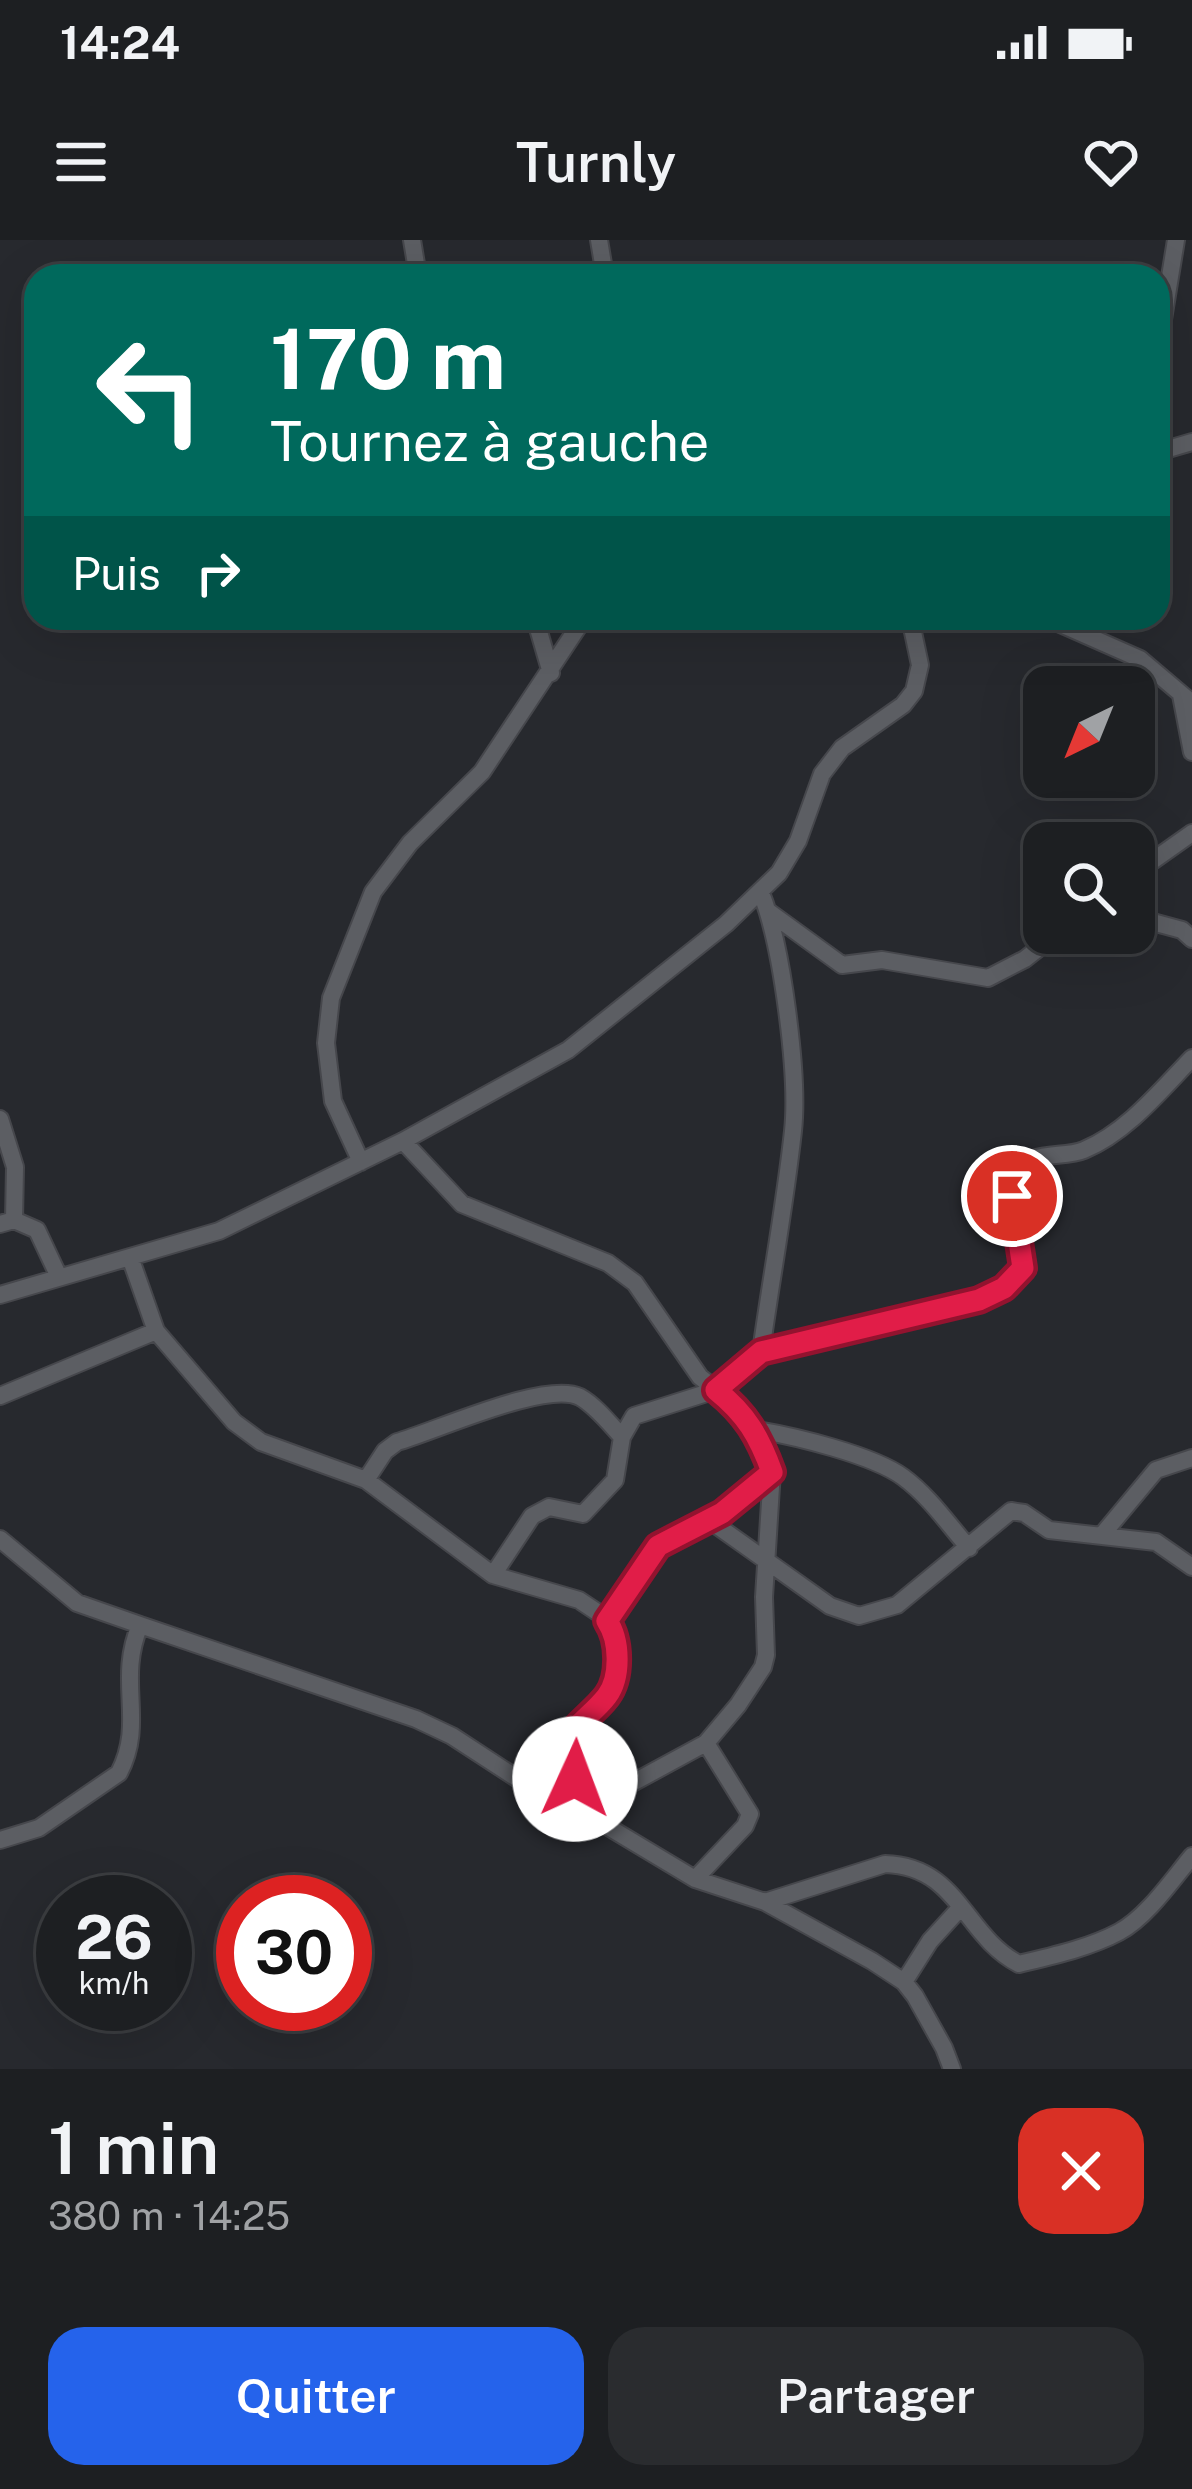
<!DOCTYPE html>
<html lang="fr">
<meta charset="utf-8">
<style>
:root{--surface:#1d1f22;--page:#2a2c2f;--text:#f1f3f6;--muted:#a0a2a5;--line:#3b3d40;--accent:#2563eb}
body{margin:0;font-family:"Public Sans",sans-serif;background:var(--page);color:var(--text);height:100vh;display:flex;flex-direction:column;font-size:45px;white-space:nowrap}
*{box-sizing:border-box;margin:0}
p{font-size:39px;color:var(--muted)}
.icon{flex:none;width:66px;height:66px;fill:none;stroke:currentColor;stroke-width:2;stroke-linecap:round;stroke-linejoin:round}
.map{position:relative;height:1829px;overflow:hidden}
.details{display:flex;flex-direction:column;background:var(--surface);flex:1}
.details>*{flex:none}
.hud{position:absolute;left:24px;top:24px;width:1146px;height:366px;border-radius:36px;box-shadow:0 12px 48px #0002,0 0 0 3px var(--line);background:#00695c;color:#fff;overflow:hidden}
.needle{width:78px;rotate:223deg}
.fabs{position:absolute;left:1023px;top:426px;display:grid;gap:24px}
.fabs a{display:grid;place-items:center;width:132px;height:132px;border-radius:24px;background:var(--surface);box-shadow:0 12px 48px #0002,0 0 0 3px var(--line);font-size:60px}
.speed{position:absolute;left:36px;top:1635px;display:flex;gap:24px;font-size:60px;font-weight:700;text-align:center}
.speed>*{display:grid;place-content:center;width:156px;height:156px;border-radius:50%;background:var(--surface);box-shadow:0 12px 48px #0002,0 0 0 3px var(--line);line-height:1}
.speed small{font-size:30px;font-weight:400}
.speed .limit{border:18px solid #d22;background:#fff;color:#111}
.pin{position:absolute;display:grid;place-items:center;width:102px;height:102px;color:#fff;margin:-51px;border:6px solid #fff;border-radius:50%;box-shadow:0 3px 12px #0007}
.me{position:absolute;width:132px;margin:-66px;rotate:2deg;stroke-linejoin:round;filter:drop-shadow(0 0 9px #0008)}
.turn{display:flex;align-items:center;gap:42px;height:252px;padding:0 48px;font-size:54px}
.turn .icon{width:156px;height:156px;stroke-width:2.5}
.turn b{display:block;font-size:84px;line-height:102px}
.then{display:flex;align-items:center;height:114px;padding:0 48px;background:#0003;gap:24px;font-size:45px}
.round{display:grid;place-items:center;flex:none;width:126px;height:126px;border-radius:36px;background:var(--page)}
.head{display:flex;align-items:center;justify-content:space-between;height:204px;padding:0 48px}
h1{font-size:72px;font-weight:600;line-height:90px}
.cta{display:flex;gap:24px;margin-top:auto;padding:24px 48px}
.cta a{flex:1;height:138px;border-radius:36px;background:var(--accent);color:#fff;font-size:48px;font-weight:600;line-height:138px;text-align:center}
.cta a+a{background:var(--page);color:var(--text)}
.status{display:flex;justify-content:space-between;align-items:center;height:84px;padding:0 60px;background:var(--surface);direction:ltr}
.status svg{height:33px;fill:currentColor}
header{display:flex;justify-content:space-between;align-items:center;height:156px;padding:0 48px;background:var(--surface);font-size:54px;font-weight:600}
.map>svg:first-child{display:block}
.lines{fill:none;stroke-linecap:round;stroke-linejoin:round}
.street-casing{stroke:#46474c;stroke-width:20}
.street{stroke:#5c5e63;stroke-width:16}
.route-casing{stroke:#92132f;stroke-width:30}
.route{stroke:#e11d48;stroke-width:21}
</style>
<div class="status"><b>14:24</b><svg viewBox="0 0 49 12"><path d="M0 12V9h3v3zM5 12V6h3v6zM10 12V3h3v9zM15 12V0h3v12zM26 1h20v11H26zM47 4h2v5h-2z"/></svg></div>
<header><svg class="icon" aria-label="menu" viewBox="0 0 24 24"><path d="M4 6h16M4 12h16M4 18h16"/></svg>Turnly<svg class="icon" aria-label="heart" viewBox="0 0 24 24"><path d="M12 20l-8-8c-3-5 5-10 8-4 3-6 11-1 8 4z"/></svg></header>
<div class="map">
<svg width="1192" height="1829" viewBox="0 0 1192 1829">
<rect width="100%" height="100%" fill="#27292e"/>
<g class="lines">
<g class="street-casing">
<path id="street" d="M412,0l6,36
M599,0l6,36
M1158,110l18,-110
M1158,212l34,-10
M535,378l16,55
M1047,378l93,41 52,44
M1181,455l11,57
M1134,634l58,-41
M761,653c21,51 38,183 32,238 -8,74 -22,148 -32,221
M769,672l73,53 40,-5 106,18 37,-19 33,-26
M1134,677l48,13 10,9
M0,879l15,48 -1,53
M403,901l59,63 146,59 27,20 65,94 42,33 15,20 15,41 -8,126 2,58 -3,12 -25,38 -32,38 -81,44 -35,29
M361,922l-28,-61 -7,-58 5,-45 42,-106 37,-49 72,-71 102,-154
M0,984l14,-4 23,10 22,47
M130,1017l26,74 78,91 27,20 105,38 127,95 86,25 24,16 10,15 4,20 -6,37 -46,52 11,31 -6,35
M0,1055l219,-64 184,-90 165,-91 158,-126 53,-51 19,-32 24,-67 20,-26 61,-43 11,-14 6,-26 -10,-47
M0,1156l156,-65
M757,1190c37,6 116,25 146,47 26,19 45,47 66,71
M366,1240l19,-29 12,-9c39,-11 149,-62 183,-45 16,9 30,27 42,40
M709,1280l121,86 29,10 38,-11 114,-94 13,2 25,17 107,12 36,25
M1102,1295l54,-65 36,-12
M0,1299l77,64 63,22c-24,57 6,96 -21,148l-80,55 -39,12
M493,1335l39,-59 17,-9 34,7 32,-34 7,-43 12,-21 82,-26 45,-38 218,-53 25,-11 19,-20c-3,-22 -16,-77 -8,-94 13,-25 48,-15 69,-24 43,-18 76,-59 108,-92
M607,1381l51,-75 64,-33 50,-42
M140,1385l276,94 36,17 92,60 46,20 105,63 70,23 107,59 32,21 11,14 29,52 8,21
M695,1639l50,-53 5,-12 -44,-71
M765,1662l120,-38c74,2 79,72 134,100 33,-8 70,-16 100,-32 28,-15 53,-52 73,-76
M904,1742l26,-41 31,-34"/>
</g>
<use href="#street" class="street"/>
</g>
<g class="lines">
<g class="route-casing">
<path id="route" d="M575,1539l-9,-39c11,-17 29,-28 41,-44 14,-19 13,-56 0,-75l51,-75 64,-33 50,-41c-13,-36 -26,-58 -56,-82l45,-38 218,-52 25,-12 19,-20 -11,-72"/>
</g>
<use href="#route" class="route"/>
</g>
</svg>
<div class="fabs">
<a><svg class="needle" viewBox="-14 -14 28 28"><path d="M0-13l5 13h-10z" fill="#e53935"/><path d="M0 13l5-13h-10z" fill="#a0a2a5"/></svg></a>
<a><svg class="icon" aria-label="search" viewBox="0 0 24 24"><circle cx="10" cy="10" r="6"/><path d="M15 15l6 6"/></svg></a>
</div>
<div class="speed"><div>26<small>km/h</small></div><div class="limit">30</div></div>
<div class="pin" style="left:1012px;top:956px;background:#d93025"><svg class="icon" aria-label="arrive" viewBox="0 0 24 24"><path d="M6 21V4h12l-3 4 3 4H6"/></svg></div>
<svg class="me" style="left:575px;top:1539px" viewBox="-20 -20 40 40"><circle r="19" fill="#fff"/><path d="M0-13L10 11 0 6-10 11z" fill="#e11d48"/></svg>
<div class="hud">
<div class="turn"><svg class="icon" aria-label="left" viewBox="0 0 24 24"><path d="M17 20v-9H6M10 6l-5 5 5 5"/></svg><div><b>170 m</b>Tournez à gauche</div></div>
<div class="then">Puis<svg class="icon" aria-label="right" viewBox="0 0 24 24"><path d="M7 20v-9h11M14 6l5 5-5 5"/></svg></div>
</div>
</div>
<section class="details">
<div class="head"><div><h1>1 min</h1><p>380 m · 14:25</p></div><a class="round" style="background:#d93025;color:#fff"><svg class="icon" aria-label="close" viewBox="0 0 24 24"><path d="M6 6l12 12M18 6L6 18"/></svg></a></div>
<div class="cta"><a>Quitter</a><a>Partager</a></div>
</section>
